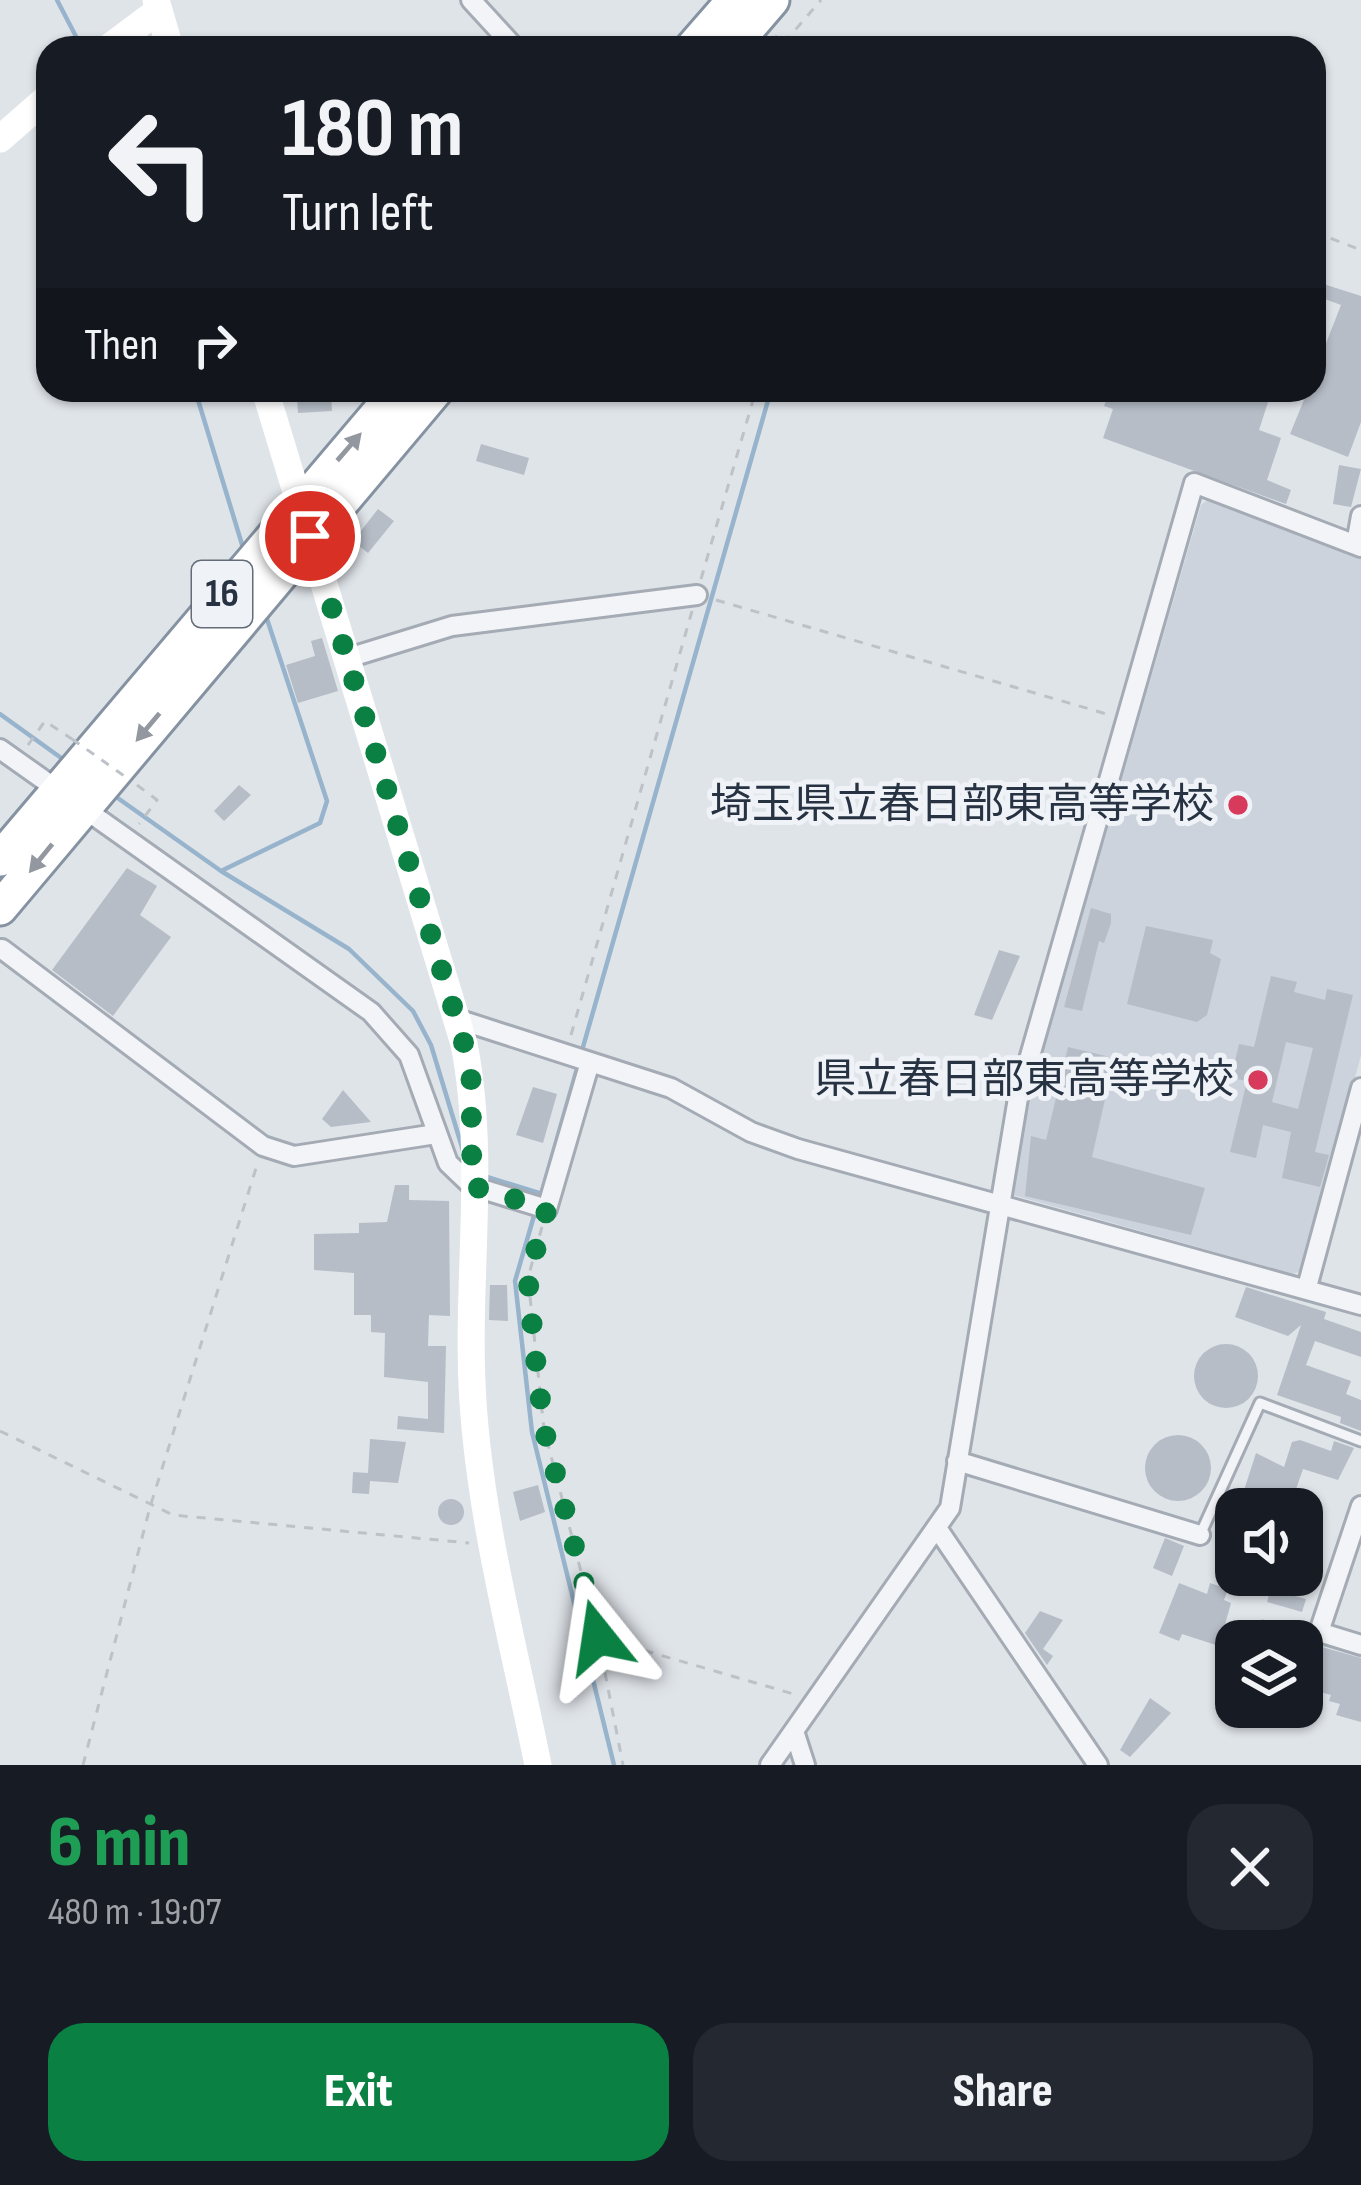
<!DOCTYPE html>
<meta charset="utf-8">
<style>
:root{--surface:#171b24;--page:#242831;--text:#f1f3f6;--muted:#9ea1a6;--accent:#0b8043}
body{margin:0;font-family:"Sofia Sans Condensed","Noto Sans JP",sans-serif;background:var(--page);color:var(--text);height:100vh;display:flex;flex-direction:column;font-size:45px;white-space:nowrap}
*{box-sizing:border-box;margin:0}
p{font-size:39px;color:var(--muted)}
.icon{flex:none;width:66px;height:66px;fill:none;stroke:currentColor;stroke-width:2;stroke-linecap:round;stroke-linejoin:round}
.map{position:relative;height:1765px;overflow:hidden}
.sheet{display:flex;flex-direction:column;background:var(--surface);flex:1}
.sheet>*{flex:none}
.top-card{position:absolute;left:36px;top:36px;width:1290px;height:366px;border-radius:36px;box-shadow:0 3px 9px #0004;background:#171b24;color:var(--text);overflow:hidden}
.fabs{position:absolute;left:1215px;top:1488px;display:grid;gap:24px}
.fabs a{display:grid;place-items:center;width:108px;height:108px;border-radius:24px;background:var(--surface);box-shadow:0 3px 9px #0004;font-size:60px}
.pin{position:absolute;display:grid;place-items:center;width:102px;height:102px;color:#fff;margin:-51px;border:6px solid #fff;border-radius:50%;box-shadow:0 3px 12px #0007}
.me{position:absolute;width:132px;margin:-66px;rotate:345deg;stroke-linejoin:round;filter:drop-shadow(0 0 9px #0008)}
.turn{display:flex;align-items:center;gap:42px;height:252px;padding:0 48px;font-size:54px}
.turn .icon{width:156px;height:156px;stroke-width:2.5}
.turn b{display:block;font-size:84px;line-height:102px}
.then{display:flex;align-items:center;height:114px;padding:0 48px;background:#0003;gap:24px;font-size:45px}
.round{display:grid;place-items:center;flex:none;width:126px;height:126px;border-radius:36px;background:var(--page)}
.overview{display:flex;align-items:center;justify-content:space-between;height:204px;padding:0 48px}
h1{font-size:72px;font-weight:800;line-height:90px;color:#1e9e55}
.cta{display:flex;gap:24px;margin-top:auto;padding:24px 48px}
.cta a{flex:1;height:138px;border-radius:36px;background:var(--accent);color:#fff;font-size:48px;font-weight:800;line-height:138px;text-align:center}
.cta a+a{background:var(--page);color:var(--text)}
.map>svg:first-child{display:block}
.built{fill:#cdd3dc}
.lines{fill:none;stroke-linecap:round;stroke-linejoin:round}
.stream{stroke:#97b4cc;stroke-width:4.5}
.building{fill:#b6bdc7;fill-rule:evenodd}
.lane-casing{stroke:#a4abb4;stroke-width:15}
.street-casing{stroke:#a4abb4;stroke-width:24}
.highway-casing{stroke:#8592a1;stroke-width:39}
.path{stroke:#bdc2c8;stroke-width:3;stroke-dasharray:9 9;stroke-linecap:butt}
.lane{stroke:#f2f4f7;stroke-width:9}
.street{stroke:#f2f4f7;stroke-width:18}
.secondary{stroke:#fff;stroke-width:27}
.highway{stroke:#fff;stroke-width:33}
.path-bridge{stroke:#bdc2c8;stroke-width:3;stroke-dasharray:9 9;stroke-linecap:butt}
.oneway{fill:#9398a0}
.route{stroke:#0b8043;stroke-width:21;stroke-dasharray:0 37.8}
.poi-dot{fill:#d83a5b;stroke:#eff2f7;stroke-width:4.5}
.labels{text-anchor:middle;dominant-baseline:central;stroke-width:10;stroke-linejoin:round;paint-order:stroke}
.shield{fill:#eff2f7;stroke:#636c78;stroke-width:3}
.shield-label{font-size:39px;font-weight:bold;fill:#273242}
.poi-label{font-size:42px;fill:#273242;stroke:#eff2f7;text-anchor:end}
</style>
<div class="map">
<svg width="1361" height="1765" viewBox="0 0 1361 1765">
<rect width="100%" height="100%" fill="#dfe4e9"/>
<path class="built" d="M1210,498l151,58v499l-56,214 -12,5 -280,-79 16,-95 172,-595z"/>
<g class="lines">
<path class="stream" d="M57,0l25,48
M760,34l7,14
M195,390l49,161
M0,714l64,46
M112,794l109,77 128,78 64,62 18,34 34,112
M221,871l99,-48 7,-22 -62,-188
M581,1054l190,-664
M487,1177l52,16
M540,1198l38,-133
M536,1209l-21,72 17,151 82,333"/>
</g>
<path class="building" d="M1314,281l47,15v126l-13,35 -58,-23 18,-44h6v-16l27,-69 -27,-10z
M1110,390l49,4 1,-4h112l-13,40 22,8 -14,42 24,10 -5,14 -183,-66 10,-29 -9,-3z
M331,395l1,16 -34,2 -1,-16z
M481,444l48,14 -5,17 -48,-14z
M1339,465l22,4 -10,38 -18,-3z
M378,509l16,12 -26,32 -15,-12z
M322,638l16,53 -40,12 -12,-38 29,-9 -4,-15z
M239,785l12,10 -27,26 -10,-10z
M127,868l30,18 -17,29 31,22 -58,79 -61,-46z
M1091,908l20,6v9l-7,20 -5,-2 -17,70 -18,-4z
M1146,926l67,14 -3,13 11,6 -14,56 -10,7 -70,-18z
M999,950l21,6 -28,64 -18,-5z
M1271,976l26,6 -3,10 31,8 2,-11 26,6 -38,157 14,3 -9,32 -38,-9 9,-46 -28,-7 -7,33 -26,-6 17,-71 -16,-3 8,-34 15,3zM1286,1042l27,6 -15,61 -26,-7z
M1068,1047l38,9 7,8 -21,93 113,31 -14,47 -166,-39 6,-60 15,4z
M533,1087l24,7 -14,49 -27,-8z
M343,1090l28,32 -40,5 -9,-8z
M395,1185h14v15l40,1 1,115 -21,-1 -1,31h18l-2,87 -47,-4 1,-13 30,3v-37l-44,-5 1,-44 -14,-1v-17h-17v-42l-40,-3v-36l45,-1v-10l28,-1z
M490,1285h17l1,36 -19,-1z
M1246,1287l80,25 -2,7 37,13v25l-46,-16 -9,24 45,16 -5,13 15,6v31l-21,-8 1,-6 -64,-22 24,-70 -13,11 -53,-19z
M1194 1376a32 32 0 1 1 64 0a32 32 0 1 1-64 0Z
M1145 1468a33 33 0 1 1 66 0a33 33 0 1 1-66 0Z
M370,1439l36,3 -8,41 -28,-2 -1,13 -17,-1 1,-21 15,1z
M1300,1440l31,11 3,-10 20,7 -16,32 -35,-11 -14,40 -32,-5 -1,5h-18l18,-56 28,14 8,-25z
M538,1485l7,27 -25,9 -7,-29z
M438 1512a13 13 0 1 1 26 0a13 13 0 1 1-26 0Z
M1165,1538l19,8 -12,30 -19,-8z
M1226,1575h70l-5,20 15,4 -4,13 -35,-10 3,-11 -44,-11z
M1179,1583l28,11 3,-11 18,6 -4,11 7,3 -12,43 -37,-12 -3,7 -20,-8z
M1040,1611l23,9 -20,29 10,7 -6,9 -22,-32z
M1262,1619l53,26 46,13v64l-25,-7 4,-11 -11,-3 2,-6 -29,-8v-46h-42z
M1150,1698l21,15 -41,44 -10,-7z"/>
<g class="lines">
<g class="lane-casing">
<path id="lane" d="M1200,1535l60,-132 101,38"/>
</g>
<g class="street-casing">
<path id="street" d="M471,0l44,48
M1356,544l5,-28
M348,658l104,-32 245,-31
M0,749l371,263 38,43 39,108 24,23 75,23 43,-147
M2,949l261,197 31,10 142,-22
M457,1019l214,69 80,44 47,17 563,156
M1307,1287l54,-199
M957,1461l243,74
M1361,1506l-42,126 42,13
M937,1528l161,237
M794,1731l11,34
M770,1765l180,-257 68,-410 176,-615 167,64"/>
</g>
<g class="highway-casing">
<path id="highway" d="M692,48l42,-48
M731,48l41,-48
M0,859l398,-469
M0,908l436,-518"/>
</g>
<path class="path" d="M775,36l15,12
M784,43l37,-43
M1314,232l47,18
M701,579l55,-189
M716,600l394,115
M28,745l17,-24 27,18
M137,785l20,15 -18,24
M571,1035l121,-424
M542,1227l-14,51 16,151 54,208 199,58
M0,1431l173,84 296,28
M598,1637l25,128
M83,1765l67,-258 107,-342"/>
<use href="#lane" class="lane"/>
<use href="#street" class="street"/>
<path class="secondary" d="M156,0l14,48
M108,48l51,-38
M0,139l48,-42
M265,390l199,654c23,117 1,240 9,358 8,122 41,244 65,363"/>
<use href="#highway" class="highway"/>
<path class="path-bridge" d="M72,739l58,41"/>
</g>
<defs><path id="oneway-solid" d="M-6-.8H1V-3.2L6.5 0L1 3.2V.8H-6Z" transform="scale(3)"/></defs>
<g class="oneway">
<use href="#oneway-solid" transform="translate(349 447) rotate(-49)"/>
<use href="#oneway-solid" transform="translate(148 727) rotate(130)"/>
<use href="#oneway-solid" transform="translate(41 858) rotate(129)"/>
</g>
<g class="lines">
<path class="route" d="M310,536l154,508 7,34 1,108 75,23 -19,69 6,68 10,83 54,208"/>
</g>
<g class="poi-dot">
<circle cx="1238" cy="805" r="12"/>
<circle cx="1258" cy="1080" r="12"/>
</g>
<g class="labels">
<rect class="shield" x="192" y="561" width="60" height="66" rx="9"/>
<g class="shield-label">
<text x="222" y="594">16</text>
</g>
<g class="poi-label">
<text x="1214" y="805">埼玉県立春日部東高等学校</text>
<text x="1234" y="1080">県立春日部東高等学校</text>
</g>
</g>
</svg>
<div class="fabs">
<a><svg class="icon" aria-label="sound" viewBox="0 0 24 24"><path d="M4 9h4l5-4v14l-5-4H4zM17 9q2 3 0 6"/></svg></a>
<a><svg class="icon" aria-label="layers" viewBox="0 0 24 24"><path d="M12 4l9 5-9 5-9-5zM3 14l9 5 9-5"/></svg></a>
</div>
<div class="pin" style="left:310px;top:536px;background:#d93025"><svg class="icon" aria-label="arrive" viewBox="0 0 24 24"><path d="M6 21V4h12l-3 4 3 4H6"/></svg></div>
<svg class="me" style="left:598px;top:1637px" viewBox="-20 -20 40 40"><path d="M0-17L14 15 0 8-14 15z" fill="#0b8043" stroke="#fff" stroke-width="4"/></svg>
<div class="top-card">
<div class="turn"><svg class="icon" aria-label="left" viewBox="0 0 24 24"><path d="M17 20v-9H6M10 6l-5 5 5 5"/></svg><div><b>180 m</b>Turn left</div></div>
<div class="then">Then<svg class="icon" aria-label="right" viewBox="0 0 24 24"><path d="M7 20v-9h11M14 6l5 5-5 5"/></svg></div>
</div>
</div>
<section class="sheet">
<div class="overview"><div><h1>6 min</h1><p>480 m · 19:07</p></div><a class="round"><svg class="icon" aria-label="close" viewBox="0 0 24 24"><path d="M6 6l12 12M18 6L6 18"/></svg></a></div>
<div class="cta"><a>Exit</a><a>Share</a></div>
</section>
